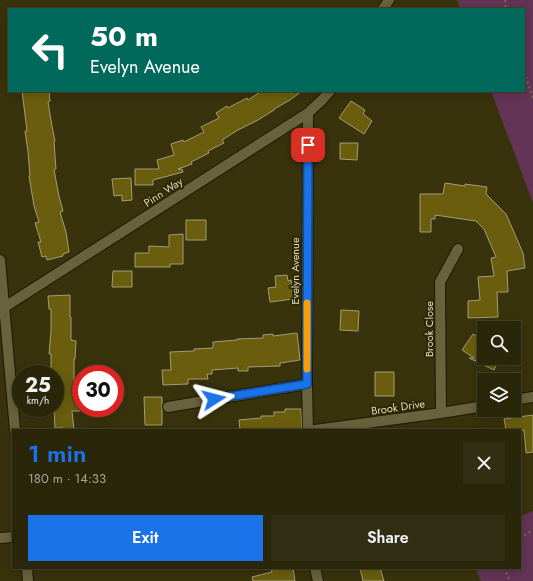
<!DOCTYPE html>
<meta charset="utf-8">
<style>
:root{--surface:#2a260a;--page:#322e13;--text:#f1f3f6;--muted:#a5a59c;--line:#46432b;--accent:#1a73e8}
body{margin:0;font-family:Jost,sans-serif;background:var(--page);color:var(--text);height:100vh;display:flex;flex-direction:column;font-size:15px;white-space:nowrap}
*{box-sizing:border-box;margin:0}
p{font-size:13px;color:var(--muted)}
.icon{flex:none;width:22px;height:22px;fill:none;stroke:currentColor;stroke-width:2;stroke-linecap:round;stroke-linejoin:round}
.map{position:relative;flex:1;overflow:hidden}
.side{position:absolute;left:12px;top:429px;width:509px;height:140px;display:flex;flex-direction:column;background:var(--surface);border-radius:0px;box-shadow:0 2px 10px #0003,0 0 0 1px var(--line)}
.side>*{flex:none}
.banner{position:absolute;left:8px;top:8px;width:517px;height:84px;border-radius:0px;box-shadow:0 2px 10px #0003,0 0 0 1px var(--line);background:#00695c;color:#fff;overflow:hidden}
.tools{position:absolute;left:477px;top:321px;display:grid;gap:8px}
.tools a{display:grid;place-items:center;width:44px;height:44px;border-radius:0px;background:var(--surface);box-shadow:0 2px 10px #0003,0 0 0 1px var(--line);font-size:20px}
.speed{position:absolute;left:12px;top:365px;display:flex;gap:8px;font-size:20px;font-weight:700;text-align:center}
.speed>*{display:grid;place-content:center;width:52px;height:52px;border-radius:50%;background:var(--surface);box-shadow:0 2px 10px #0003,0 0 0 1px var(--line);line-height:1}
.speed small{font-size:10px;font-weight:400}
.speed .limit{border:6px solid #d22;background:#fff;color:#111}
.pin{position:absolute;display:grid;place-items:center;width:34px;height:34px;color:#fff;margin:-17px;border-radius:8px;box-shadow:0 2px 6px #0006}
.me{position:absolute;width:44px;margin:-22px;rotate:81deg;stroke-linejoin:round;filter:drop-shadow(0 0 3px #0008)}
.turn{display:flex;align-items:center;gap:14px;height:84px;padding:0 16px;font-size:18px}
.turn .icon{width:52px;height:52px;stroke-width:2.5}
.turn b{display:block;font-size:28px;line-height:34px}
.round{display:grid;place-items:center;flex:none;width:42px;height:42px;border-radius:0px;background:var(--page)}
.overview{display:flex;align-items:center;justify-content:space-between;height:68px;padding:0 16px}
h1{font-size:24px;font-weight:600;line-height:30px;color:var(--accent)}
.cta{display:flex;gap:8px;margin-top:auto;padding:8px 16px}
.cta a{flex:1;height:46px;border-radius:0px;background:var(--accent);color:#fff;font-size:16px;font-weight:600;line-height:46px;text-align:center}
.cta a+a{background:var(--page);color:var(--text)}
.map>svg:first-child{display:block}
.green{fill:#633455}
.building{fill:#6a5e0e;stroke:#a49d77}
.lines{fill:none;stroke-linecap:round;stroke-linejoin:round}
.street-casing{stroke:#1e1901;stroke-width:12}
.secondary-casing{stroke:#1e1901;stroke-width:12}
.path{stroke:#6f694a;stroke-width:2.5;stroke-dasharray:2 3;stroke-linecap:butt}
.street{stroke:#68623d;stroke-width:10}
.secondary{stroke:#68623d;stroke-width:10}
.route-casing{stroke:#114b97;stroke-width:10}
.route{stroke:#1a73e8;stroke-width:7}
.slow{stroke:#f59e0b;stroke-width:7}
.labels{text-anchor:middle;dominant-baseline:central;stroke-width:4;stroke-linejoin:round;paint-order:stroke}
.street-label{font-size:11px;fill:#dfdbc8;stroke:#2e2803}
</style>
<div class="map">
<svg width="533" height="581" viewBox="0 0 533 581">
<rect width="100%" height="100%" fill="#38320d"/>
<path class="green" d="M457,0h76v203l-42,-112h33v-82h-64z
M533,511v70h-52l-6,-13h45v-52z"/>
<path class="building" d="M22,91h27l1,10 -2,1 4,24 3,15 -1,1 2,27 -2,1 5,26 4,15 -3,1 6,20 3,20 -6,2v2l-16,4 -1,-4 -4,1 -4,-15h3l-6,-19 4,-1 -5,-16 -5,-30h1l-2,-24 -3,-21h2z
M262,91h40l-12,9 -16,9v1l-16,10 -20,10 -16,10 2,3 -16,8 1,2 -18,9 1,2 -14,5h4l1,3 -30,8v5h-18v-16h24l-2,-9 17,-5 -3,-11 12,-4 1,2 20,-10 -3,-5 18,-9 -3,-5 11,-7 1,2 19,-10 1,2z
M351,101l14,9 -2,4 9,7 -8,13 -25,-16z
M340,143h18l-1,17 -17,-1z
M131,178l1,22 -10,1v-6l-8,1 -2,-17z
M445,183l20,3v-2l22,3 -1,7 20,20 17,39 2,15 -18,3 1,21h-11l1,25 -30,1v-17l12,-1 -2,-23 16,-1 -3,-18 5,-1 -12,-28 -8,-8 -41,-6v4h-4v13h-11v-38h23z
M186,220h20v20h-20z
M183,234v30h-13v3h-35v-14h14v-7l20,1v-12z
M113,271h19v16h-20z
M287,275l1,6 3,-1 2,19 -23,3 -2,-14 8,-1 -1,-11z
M70,295v22h1v23l5,1 -1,18h-1v39h5l1,13h-8l2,19h-11v-2h-8l-1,-20h1v-34h-4v-20h-2l2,-23v-22h-2l-1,-13z
M341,310l18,1 -1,20 -18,-1z
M297,333l3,27 -20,3v3l-32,1v4h-10v-3l-26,2v4h-5l1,5h-20v5l-25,1 -1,-15h9l-1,-18 24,-1v-2l19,-1v-6l24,-2v-1l26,-1v-3l10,-1v2z
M473,334l11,7v17h16l-6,12 -25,-12h5l-12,-8z
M375,372h19v24h-19z
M144,397h18v28h-17z
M285,409h16l1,21h-62l-1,-10 22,-2v-2h13v-4h11z
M533,415v37l-7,1 -2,-23h-18l-2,-11z
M271,568h22l2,13h-42l-1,-4 20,-5z
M360,568h20l4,13h-21z"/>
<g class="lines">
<g class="street-casing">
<path id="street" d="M383,9l6,-9
M0,310l308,-197 14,-13 8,-9
M514,400l19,-3
M168,407l139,-23
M441,413l-1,-131 18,-33
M308,430l-1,-46 1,-271
M315,430l126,-17 43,-7
M0,538l13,-1
M315,568l3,13"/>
</g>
<g class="secondary-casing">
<path id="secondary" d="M0,260l15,170
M27,568l1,13"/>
</g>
<path class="path" d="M505,0l1,9
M524,72l9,26
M520,538l13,-8
M504,568l6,13"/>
<use href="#street" class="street"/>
<use href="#secondary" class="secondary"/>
</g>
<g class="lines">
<g class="route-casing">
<path id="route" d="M214,399l93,-15 1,-239"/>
</g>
<use href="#route" class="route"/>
<path class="slow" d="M307,369v-66"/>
</g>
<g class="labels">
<g class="street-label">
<text transform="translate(163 192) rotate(-33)">Pinn Way</text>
<text transform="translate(295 271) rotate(-90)">Evelyn Avenue</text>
<text transform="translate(429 329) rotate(-90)">Brook Close</text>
<text transform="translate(398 407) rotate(-8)">Brook Drive</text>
</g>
</g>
</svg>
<div class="tools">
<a><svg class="icon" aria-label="search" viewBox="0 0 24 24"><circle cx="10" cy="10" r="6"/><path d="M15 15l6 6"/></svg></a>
<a><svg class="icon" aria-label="layers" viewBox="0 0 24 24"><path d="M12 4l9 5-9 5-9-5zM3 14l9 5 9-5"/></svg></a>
</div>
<div class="speed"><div>25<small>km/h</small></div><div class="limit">30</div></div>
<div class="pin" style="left:308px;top:145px;background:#d93025"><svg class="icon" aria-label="arrive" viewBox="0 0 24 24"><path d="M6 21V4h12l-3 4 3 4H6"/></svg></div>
<svg class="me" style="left:214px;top:399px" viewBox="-20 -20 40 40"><path d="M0-17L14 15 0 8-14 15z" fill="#1a73e8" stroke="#fff" stroke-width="4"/></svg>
<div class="banner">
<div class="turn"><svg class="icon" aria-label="left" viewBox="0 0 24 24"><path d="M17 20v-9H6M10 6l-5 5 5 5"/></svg><div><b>50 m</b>Evelyn Avenue</div></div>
</div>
<section class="side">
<div class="overview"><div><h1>1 min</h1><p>180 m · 14:33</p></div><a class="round"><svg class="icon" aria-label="close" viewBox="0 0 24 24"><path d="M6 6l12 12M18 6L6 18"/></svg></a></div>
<div class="cta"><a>Exit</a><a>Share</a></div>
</section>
</div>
